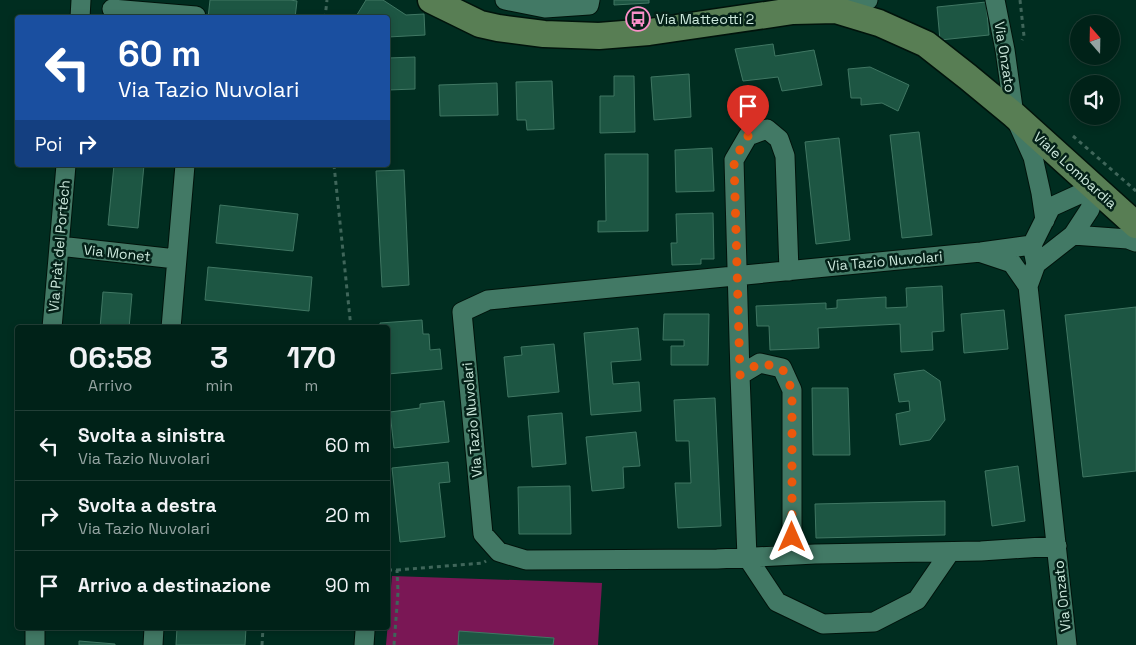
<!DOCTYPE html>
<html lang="it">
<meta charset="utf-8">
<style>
:root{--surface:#002218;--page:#0e2f25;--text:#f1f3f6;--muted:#95a4a2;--line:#223f37}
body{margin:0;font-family:"Space Grotesk",sans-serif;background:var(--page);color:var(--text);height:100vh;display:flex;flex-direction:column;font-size:19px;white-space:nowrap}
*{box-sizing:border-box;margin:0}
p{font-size:16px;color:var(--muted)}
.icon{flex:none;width:28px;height:28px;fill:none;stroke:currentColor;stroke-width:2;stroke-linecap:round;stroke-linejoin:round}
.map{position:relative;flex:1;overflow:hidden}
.side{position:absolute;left:15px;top:325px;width:375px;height:305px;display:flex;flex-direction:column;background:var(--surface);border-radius:5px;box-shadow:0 2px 8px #0003,0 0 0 1px var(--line)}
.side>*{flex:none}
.banner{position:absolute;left:15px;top:15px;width:375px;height:152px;border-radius:5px;box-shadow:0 2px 8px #0003,0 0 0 1px var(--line);background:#1a4fa0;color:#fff;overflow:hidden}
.needle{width:32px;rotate:340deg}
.fabs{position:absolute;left:1070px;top:15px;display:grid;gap:10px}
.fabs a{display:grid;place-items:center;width:50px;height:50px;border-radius:50%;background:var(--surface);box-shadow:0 2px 8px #0003,0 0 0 1px var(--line);font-size:25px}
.pin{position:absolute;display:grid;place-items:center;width:42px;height:42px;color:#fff;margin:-51px -21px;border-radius:50% 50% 50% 0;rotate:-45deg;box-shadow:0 0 5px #0007}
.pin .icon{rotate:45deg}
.me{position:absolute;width:55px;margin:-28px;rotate:0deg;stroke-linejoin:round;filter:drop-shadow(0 0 4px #0008)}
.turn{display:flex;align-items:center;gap:18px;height:105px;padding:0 20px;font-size:22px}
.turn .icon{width:65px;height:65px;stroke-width:2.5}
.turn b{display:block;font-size:35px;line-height:42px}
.then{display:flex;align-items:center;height:48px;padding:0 20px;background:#0003;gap:10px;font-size:19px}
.eta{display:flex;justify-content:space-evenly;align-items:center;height:85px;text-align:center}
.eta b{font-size:30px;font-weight:700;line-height:35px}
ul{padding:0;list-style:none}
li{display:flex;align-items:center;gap:15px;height:70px;padding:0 20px;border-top:1px solid var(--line)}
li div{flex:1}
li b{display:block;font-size:19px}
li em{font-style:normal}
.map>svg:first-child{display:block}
.green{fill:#7a1755}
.building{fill:#1d5643;stroke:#407763}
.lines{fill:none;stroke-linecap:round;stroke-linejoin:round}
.street-casing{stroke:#00130b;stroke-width:21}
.secondary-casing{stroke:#00130b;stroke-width:29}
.path{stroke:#3f665a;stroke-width:3;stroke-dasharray:4 4;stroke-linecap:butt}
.street{stroke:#427965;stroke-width:19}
.secondary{stroke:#587e54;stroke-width:26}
.route{stroke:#ea580c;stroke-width:9;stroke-dasharray:0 16.2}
.labels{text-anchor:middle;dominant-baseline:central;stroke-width:5;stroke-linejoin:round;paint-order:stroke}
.poi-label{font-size:14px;fill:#cbe7db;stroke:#042118;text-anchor:start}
.street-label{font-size:14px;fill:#cbe7db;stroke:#042118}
</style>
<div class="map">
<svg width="1136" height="645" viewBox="0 0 1136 645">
<rect width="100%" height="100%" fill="#002d20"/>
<path class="green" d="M392,576l210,7 -4,62h-212z"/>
<path class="building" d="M210,0h80l7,1 -2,17 -60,-2v2h-27z
M366,0h17l23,15 18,-1 1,21 -37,2v-19h-33z
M614,0h35v3l-35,2z
M986,2l3,33 -49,5 -3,-33z
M773,44l2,12 39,-6 8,35 -40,6 -4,-14 -35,4 -8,-32z
M415,57v32l-27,1v-32z
M870,67l39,18 -11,26 -16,-8 -21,2v-7h-10l-3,-29z
M689,74l2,43 -37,3 -3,-43z
M614,76h20l1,56 -35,1v-37h14z
M552,81l2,48 -27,1 -1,-10h-9l-1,-38z
M497,83l1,32 -58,1 -1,-31z
M919,132l13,103 -30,3 -12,-103z
M839,138l11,102 -34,4 -11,-102z
M712,148l2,43 -38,1 -1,-42z
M605,154h43v77l-50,1v-11h8z
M114,165h30l-6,63 -30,-3z
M404,170l5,115 -27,2 -6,-116z
M220,205l78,9 -5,37 -77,-8z
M713,213l1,46h-13v5l-29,1 -1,-22h6l-1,-29z
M208,267l104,10 -3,34 -104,-11z
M942,286l2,45 -12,1 1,18 -32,2 -1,-28 -82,4 1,20 -49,2 -1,-24h-12l-1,-20 70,-3v6l11,-1v-8l49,-3v11l21,-1 -1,-19z
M103,292l29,2 -3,34h-29z
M1136,307v164l-53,6 -18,-162z
M1004,310l4,39 -44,4 -3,-39z
M664,314h45l-1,51h-37v-19h13v-6h-21z
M422,320l1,14h6l1,16 10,-1 2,20 -54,5v-46h-8v-5z
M638,328l3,32 -30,2 2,22 26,-2 2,29 -50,4 -7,-82z
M554,344l5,48 -51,5 -4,-40 18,-2 -1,-8z
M924,370l16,11 5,39 -15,20 -30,5 -4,-31 14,-3 -1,-10 -10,1 -5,-28z
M812,388h36l2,67h-37z
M715,398l6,128 -43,2 -3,-45h16l-2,-42h-13l-2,-41z
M444,401l5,41 -55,6 -4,-36 30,-4v-4z
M562,413l4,51 -34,3 -4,-51z
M636,432l4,34 -17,1 1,21 -32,3 -6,-54z
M448,462l2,20 -11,1 6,54 -45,5 -8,-74z
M1018,466l7,55 -33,5 -7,-55z
M570,486l1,48h-52l-1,-47z
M945,501v34l-129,3 -1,-34z
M177,628h69l-1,17h-69z
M459,631l95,7 -1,7h-95z
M79,641l36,3v1h-36z"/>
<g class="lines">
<g class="street-casing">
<path id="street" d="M505,0l40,8 44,-3 1,-5
M995,0l10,50 9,65 19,42 8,36 4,27
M112,9l84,7v2
M836,10l32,-10
M80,18l1,-18
M1073,235l55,4 8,3
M1032,245l-51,7 -493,48 -26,12 21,222 16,18 27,8 191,-1 98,-5 166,-3 76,-5
M59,246l117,13
M982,253l30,10 16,23
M1036,264l37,-29 17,-26 5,-22
M52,328l14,-163
M171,328l14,-163
M740,375l-6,-215 14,-24 19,-7 12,10 6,17 4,115
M792,555v-165l-10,-22 -22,-5 -20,12 7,182 30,45 46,22 51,-2 43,-22 33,-48
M35,645v-17
M153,645l1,-17
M364,645l1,-14
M1067,645l-39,-359 8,-22 -4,-19 19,-38 44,-20"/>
</g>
<g class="secondary-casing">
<path id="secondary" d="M431,0l49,24 18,4 46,6 55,2 50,-4 144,-21 43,-1 43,13 47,21 42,33 46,38 122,110"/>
</g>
<path class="path" d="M1020,0l4,36 -2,4
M325,18l2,-18
M1073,136l63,55
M334,165l17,163
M388,570h9l1,22 -4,53
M397,570l86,-7 3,-2
M262,645l1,-17"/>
<use href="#street" class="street"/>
<use href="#secondary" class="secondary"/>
</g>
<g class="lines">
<path class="route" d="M748,136l-14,24 6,215 20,-12 22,5 10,22v147"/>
</g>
<defs>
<g id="bus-ring" transform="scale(1.25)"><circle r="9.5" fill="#042118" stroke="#fa8fc8" stroke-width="1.5"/><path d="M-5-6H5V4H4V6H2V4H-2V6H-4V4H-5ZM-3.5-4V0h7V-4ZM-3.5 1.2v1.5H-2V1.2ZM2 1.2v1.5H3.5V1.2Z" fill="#fa8fc8"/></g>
</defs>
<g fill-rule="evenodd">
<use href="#bus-ring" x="638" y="19"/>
</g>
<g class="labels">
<g class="poi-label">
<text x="656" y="19">Via Matteotti 2</text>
</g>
<g class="street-label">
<text transform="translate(1005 57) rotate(81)">Via Onzato</text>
<text transform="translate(1075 170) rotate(42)">Viale Lombardia</text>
<text transform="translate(59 246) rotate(-85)">Via Pràt del Portéch</text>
<text transform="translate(117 253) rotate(6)">Via Monet</text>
<text transform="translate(885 261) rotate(-5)">Via Tazio Nuvolari</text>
<text transform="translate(472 420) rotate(-95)">Via Tazio Nuvolari</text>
<text transform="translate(1062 596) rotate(-96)">Via Onzato</text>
</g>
</g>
</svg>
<div class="fabs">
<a><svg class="needle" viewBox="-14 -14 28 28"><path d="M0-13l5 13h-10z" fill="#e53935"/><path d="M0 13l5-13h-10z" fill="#95a4a2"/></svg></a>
<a><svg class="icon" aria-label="sound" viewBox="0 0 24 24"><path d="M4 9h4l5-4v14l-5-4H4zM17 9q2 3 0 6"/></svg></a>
</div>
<div class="pin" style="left:748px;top:136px;background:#d93025"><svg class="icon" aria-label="arrive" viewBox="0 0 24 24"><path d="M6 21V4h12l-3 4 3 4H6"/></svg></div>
<svg class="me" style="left:792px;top:537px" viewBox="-20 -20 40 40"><path d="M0-17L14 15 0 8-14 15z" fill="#ea580c" stroke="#fff" stroke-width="4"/></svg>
<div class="banner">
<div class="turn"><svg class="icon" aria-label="left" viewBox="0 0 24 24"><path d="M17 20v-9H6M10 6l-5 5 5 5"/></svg><div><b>60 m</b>Via Tazio Nuvolari</div></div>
<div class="then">Poi<svg class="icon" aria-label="right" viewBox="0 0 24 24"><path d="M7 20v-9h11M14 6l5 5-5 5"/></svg></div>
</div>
<section class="side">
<div class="eta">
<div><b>06:58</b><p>Arrivo</p></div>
<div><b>3</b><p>min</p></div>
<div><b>170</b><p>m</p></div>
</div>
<ul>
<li><svg class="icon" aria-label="left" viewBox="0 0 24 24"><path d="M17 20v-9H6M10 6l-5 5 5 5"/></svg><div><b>Svolta a sinistra</b><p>Via Tazio Nuvolari</p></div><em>60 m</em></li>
<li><svg class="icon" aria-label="right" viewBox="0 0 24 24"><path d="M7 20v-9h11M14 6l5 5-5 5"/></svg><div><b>Svolta a destra</b><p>Via Tazio Nuvolari</p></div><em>20 m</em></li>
<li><svg class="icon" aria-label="arrive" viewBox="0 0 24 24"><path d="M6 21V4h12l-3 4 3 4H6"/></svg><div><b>Arrivo a destinazione</b></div><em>90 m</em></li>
</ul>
</section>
</div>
